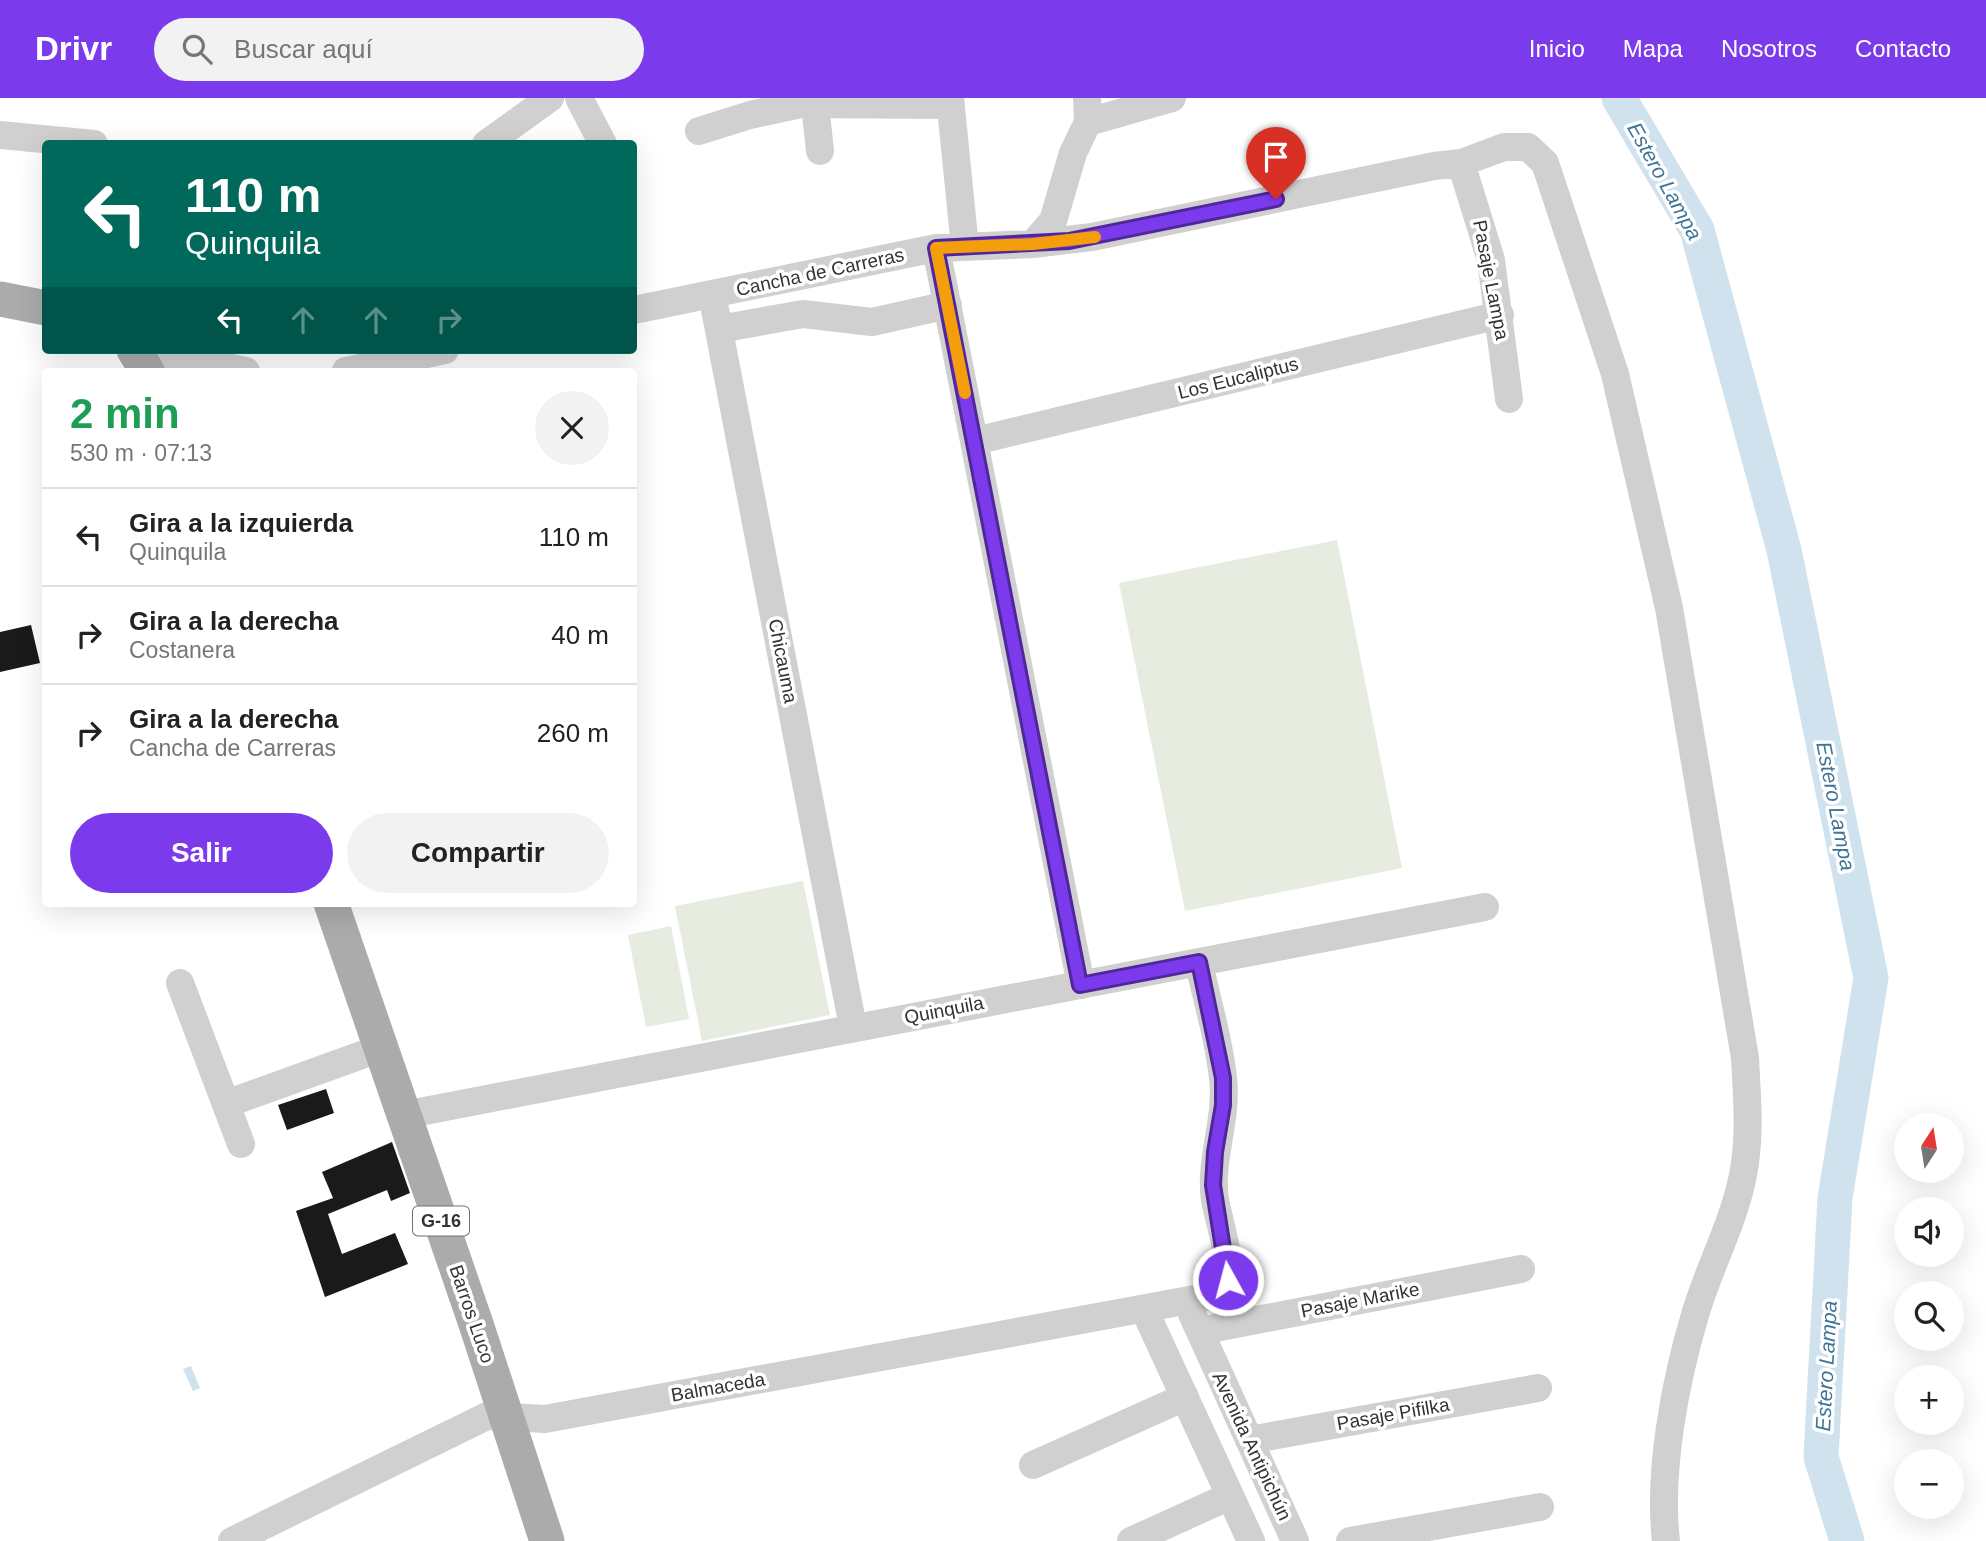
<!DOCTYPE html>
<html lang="es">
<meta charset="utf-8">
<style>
:root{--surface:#fff;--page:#f2f2f2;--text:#222;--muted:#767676;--line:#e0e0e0;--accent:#7c3aed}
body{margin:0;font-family:Arial,sans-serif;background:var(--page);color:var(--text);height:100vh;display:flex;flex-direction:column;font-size:26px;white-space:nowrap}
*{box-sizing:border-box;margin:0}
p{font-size:23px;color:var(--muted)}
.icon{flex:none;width:38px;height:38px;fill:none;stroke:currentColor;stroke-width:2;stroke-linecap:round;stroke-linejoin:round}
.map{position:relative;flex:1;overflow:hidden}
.details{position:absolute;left:42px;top:270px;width:595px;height:539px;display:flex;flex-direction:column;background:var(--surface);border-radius:7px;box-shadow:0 7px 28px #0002}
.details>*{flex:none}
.banner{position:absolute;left:42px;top:42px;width:595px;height:214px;border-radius:7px;box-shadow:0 7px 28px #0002;background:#00695c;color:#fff;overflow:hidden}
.needle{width:46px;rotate:12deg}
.controls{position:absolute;left:1894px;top:1015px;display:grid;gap:14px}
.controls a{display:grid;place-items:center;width:70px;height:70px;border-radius:50%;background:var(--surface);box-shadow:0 7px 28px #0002;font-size:35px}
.pin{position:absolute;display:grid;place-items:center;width:60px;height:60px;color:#fff;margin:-72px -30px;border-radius:50% 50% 50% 0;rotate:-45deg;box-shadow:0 0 7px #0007}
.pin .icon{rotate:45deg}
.me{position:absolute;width:77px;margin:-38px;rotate:353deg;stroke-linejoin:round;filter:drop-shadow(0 0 5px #0008)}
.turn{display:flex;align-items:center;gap:24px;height:147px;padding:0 28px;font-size:32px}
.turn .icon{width:91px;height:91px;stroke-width:2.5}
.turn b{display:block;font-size:49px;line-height:60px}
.lanes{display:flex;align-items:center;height:66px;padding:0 28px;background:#0003;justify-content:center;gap:35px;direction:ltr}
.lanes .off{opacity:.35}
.round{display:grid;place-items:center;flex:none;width:74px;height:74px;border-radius:37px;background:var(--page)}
.headline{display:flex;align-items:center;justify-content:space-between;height:119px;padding:0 28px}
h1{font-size:42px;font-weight:700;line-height:52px;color:#1e9e55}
.action{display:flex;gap:14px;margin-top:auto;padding:14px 28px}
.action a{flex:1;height:80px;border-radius:42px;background:var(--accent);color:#fff;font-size:28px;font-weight:700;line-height:80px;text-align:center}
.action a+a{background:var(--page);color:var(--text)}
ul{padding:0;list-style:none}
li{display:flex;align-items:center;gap:21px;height:98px;padding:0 28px;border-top:2px solid var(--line)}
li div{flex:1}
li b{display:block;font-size:26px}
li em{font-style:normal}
header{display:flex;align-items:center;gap:42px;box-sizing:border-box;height:98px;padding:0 35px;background:var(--accent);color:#fff}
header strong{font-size:33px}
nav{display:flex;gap:38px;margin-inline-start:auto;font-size:24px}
.search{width:490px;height:63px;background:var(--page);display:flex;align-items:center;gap:18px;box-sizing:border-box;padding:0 24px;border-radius:38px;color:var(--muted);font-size:26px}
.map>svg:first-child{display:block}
.green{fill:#e6ecdf}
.water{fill:#cfe2ee}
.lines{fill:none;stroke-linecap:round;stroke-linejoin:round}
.river{stroke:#cfe2ee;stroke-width:35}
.building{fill:#1a1a1a}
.minor{stroke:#d0d0d0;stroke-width:28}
.major{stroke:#ababab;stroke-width:35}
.route-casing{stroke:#51269a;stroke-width:18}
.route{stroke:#7c3aed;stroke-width:12}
.slow{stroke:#f59e0b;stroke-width:12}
.labels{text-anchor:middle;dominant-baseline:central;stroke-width:7;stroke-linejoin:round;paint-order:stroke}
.shield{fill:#fff;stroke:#707070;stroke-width:2}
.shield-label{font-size:18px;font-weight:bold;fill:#333}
.street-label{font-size:19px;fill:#333;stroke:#fff}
.water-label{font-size:21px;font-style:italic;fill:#3f7597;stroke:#fff}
</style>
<header>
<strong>Drivr</strong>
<div class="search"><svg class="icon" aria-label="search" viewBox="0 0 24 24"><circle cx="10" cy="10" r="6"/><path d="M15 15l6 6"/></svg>Buscar aquí</div>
<nav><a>Inicio</a><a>Mapa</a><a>Nosotros</a><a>Contacto</a></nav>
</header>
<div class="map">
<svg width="1986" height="1443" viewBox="0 0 1986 1443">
<rect width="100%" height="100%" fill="#fff"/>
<path class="green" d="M1337,442l65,328 -217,43 -66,-328z
M803,783l27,134 -128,26 -27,-135z
M671,828l18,93 -43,8 -18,-92z"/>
<path class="water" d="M191,1268l9,22 -7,3 -10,-22z"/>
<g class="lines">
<path class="river" d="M1619,0l78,132 87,320 87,428 -36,220 -14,259 26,84"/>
</g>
<path class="building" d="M31,527l9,38 -40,9v-40z
M326,991l8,24 -47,17 -9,-25z
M392,1044l18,51 -19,8 -4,-11 -59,24 14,40 53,-21 13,31 -83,33 -29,-86 37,-13 -11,-26z"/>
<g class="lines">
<path class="minor" d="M579,0l24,46
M950,0l15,149
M815,6l5,47
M1088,24l84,-24
M699,33l51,-16 51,-11 150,1
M0,37l94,9
M486,46l64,-46
M1461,65l30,97 18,139
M1033,146l20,-23 20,-68 15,-31 -1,-24
M936,150l145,737
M712,196l141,733
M634,212l302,-62 97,-4 59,-7 342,-71 27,-3 43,-16h24l17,16 70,211 54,234 76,450c2,40 6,81 -3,122 -10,46 -34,90 -47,135 -20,67 -37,157 -29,226
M719,231l84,-15 69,8 76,-17
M138,257l39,2 69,14
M346,273l99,-21
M975,343l525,-126
M180,885l61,161
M226,1006l155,-56
M404,1017l1081,-208
M1144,1211l107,232
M1192,1216l103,227
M1200,1233l321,-62
M1249,1342l289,-52
M1033,1367l152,-68
M232,1443l255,-125 58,3 677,-125c16,-18 -3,-71 -7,-94 -6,-41 13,-80 8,-122 -4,-39 -16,-77 -24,-115
M1131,1443l99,-45
M1350,1443l190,-34"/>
<path class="major" d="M0,201l46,9
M134,252l13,21
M331,805l145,421 71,217"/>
</g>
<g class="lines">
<g class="route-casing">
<path id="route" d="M1228,1182l-15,-95 2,-33 8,-47v-27l-24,-116 -119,23 -144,-737 133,-7 207,-42"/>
</g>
<use href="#route" class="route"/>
<path class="slow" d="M965,295l-29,-145 97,-4 62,-7"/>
</g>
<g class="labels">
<rect class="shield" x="413" y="1108.5" width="56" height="29" rx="5"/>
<g class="shield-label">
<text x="441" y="1123">G-16</text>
</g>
<g class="street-label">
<text transform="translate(820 174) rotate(-12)">Cancha de Carreras</text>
<text transform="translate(1491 182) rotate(79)">Pasaje Lampa</text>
<text transform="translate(1238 280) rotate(-14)">Los Eucaliptus</text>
<text transform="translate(783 563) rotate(79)">Chicauma</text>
<text transform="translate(944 912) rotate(-11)">Quinquila</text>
<text transform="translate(1360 1202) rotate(-11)">Pasaje Marike</text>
<text transform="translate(472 1216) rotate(71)">Barros Luco</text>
<text transform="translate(718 1289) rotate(-10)">Balmaceda</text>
<text transform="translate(1393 1316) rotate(-10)">Pasaje Pifilka</text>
<text transform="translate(1252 1348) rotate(65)">Avenida Antipichún</text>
</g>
<g class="water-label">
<text transform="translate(1665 83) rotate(61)">Estero Lampa</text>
<text transform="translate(1836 708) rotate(79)">Estero Lampa</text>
<text transform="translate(1826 1268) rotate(-87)">Estero Lampa</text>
</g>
</g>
</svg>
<div class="controls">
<a><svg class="needle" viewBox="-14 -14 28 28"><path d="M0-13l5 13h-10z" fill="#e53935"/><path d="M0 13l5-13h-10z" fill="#767676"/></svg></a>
<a><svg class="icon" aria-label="sound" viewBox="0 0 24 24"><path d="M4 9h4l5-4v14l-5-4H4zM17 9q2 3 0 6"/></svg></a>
<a><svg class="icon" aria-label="search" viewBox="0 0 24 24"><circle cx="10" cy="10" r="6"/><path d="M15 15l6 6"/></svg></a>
<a>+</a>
<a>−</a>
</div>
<div class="pin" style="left:1276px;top:101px;background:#d93025"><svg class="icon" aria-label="arrive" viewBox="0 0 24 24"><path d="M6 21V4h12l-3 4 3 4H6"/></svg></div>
<svg class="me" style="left:1228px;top:1182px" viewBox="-20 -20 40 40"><circle r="17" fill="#7c3aed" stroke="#fff" stroke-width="3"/><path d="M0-11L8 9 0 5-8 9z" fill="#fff"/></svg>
<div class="banner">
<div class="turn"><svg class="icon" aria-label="left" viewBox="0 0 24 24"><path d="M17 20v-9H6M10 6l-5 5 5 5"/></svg><div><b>110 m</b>Quinquila</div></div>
<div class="lanes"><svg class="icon" aria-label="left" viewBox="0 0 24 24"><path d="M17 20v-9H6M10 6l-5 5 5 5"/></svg><svg class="icon off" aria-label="ahead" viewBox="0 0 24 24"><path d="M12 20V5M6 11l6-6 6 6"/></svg><svg class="icon off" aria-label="ahead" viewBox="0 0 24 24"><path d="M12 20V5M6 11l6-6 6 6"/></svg><svg class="icon off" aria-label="right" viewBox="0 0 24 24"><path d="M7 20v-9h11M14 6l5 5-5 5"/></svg></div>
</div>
<section class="details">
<div class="headline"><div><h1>2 min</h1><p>530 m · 07:13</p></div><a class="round"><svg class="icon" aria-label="close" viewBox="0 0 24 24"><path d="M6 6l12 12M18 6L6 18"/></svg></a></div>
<ul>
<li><svg class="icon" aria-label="left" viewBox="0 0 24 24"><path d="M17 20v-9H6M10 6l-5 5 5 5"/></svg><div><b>Gira a la izquierda</b><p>Quinquila</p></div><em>110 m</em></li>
<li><svg class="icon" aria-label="right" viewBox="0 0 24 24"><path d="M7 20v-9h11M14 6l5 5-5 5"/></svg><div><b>Gira a la derecha</b><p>Costanera</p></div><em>40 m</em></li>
<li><svg class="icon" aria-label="right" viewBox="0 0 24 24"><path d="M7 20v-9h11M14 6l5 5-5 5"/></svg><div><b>Gira a la derecha</b><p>Cancha de Carreras</p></div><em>260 m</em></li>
</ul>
<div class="action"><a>Salir</a><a>Compartir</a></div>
</section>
</div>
